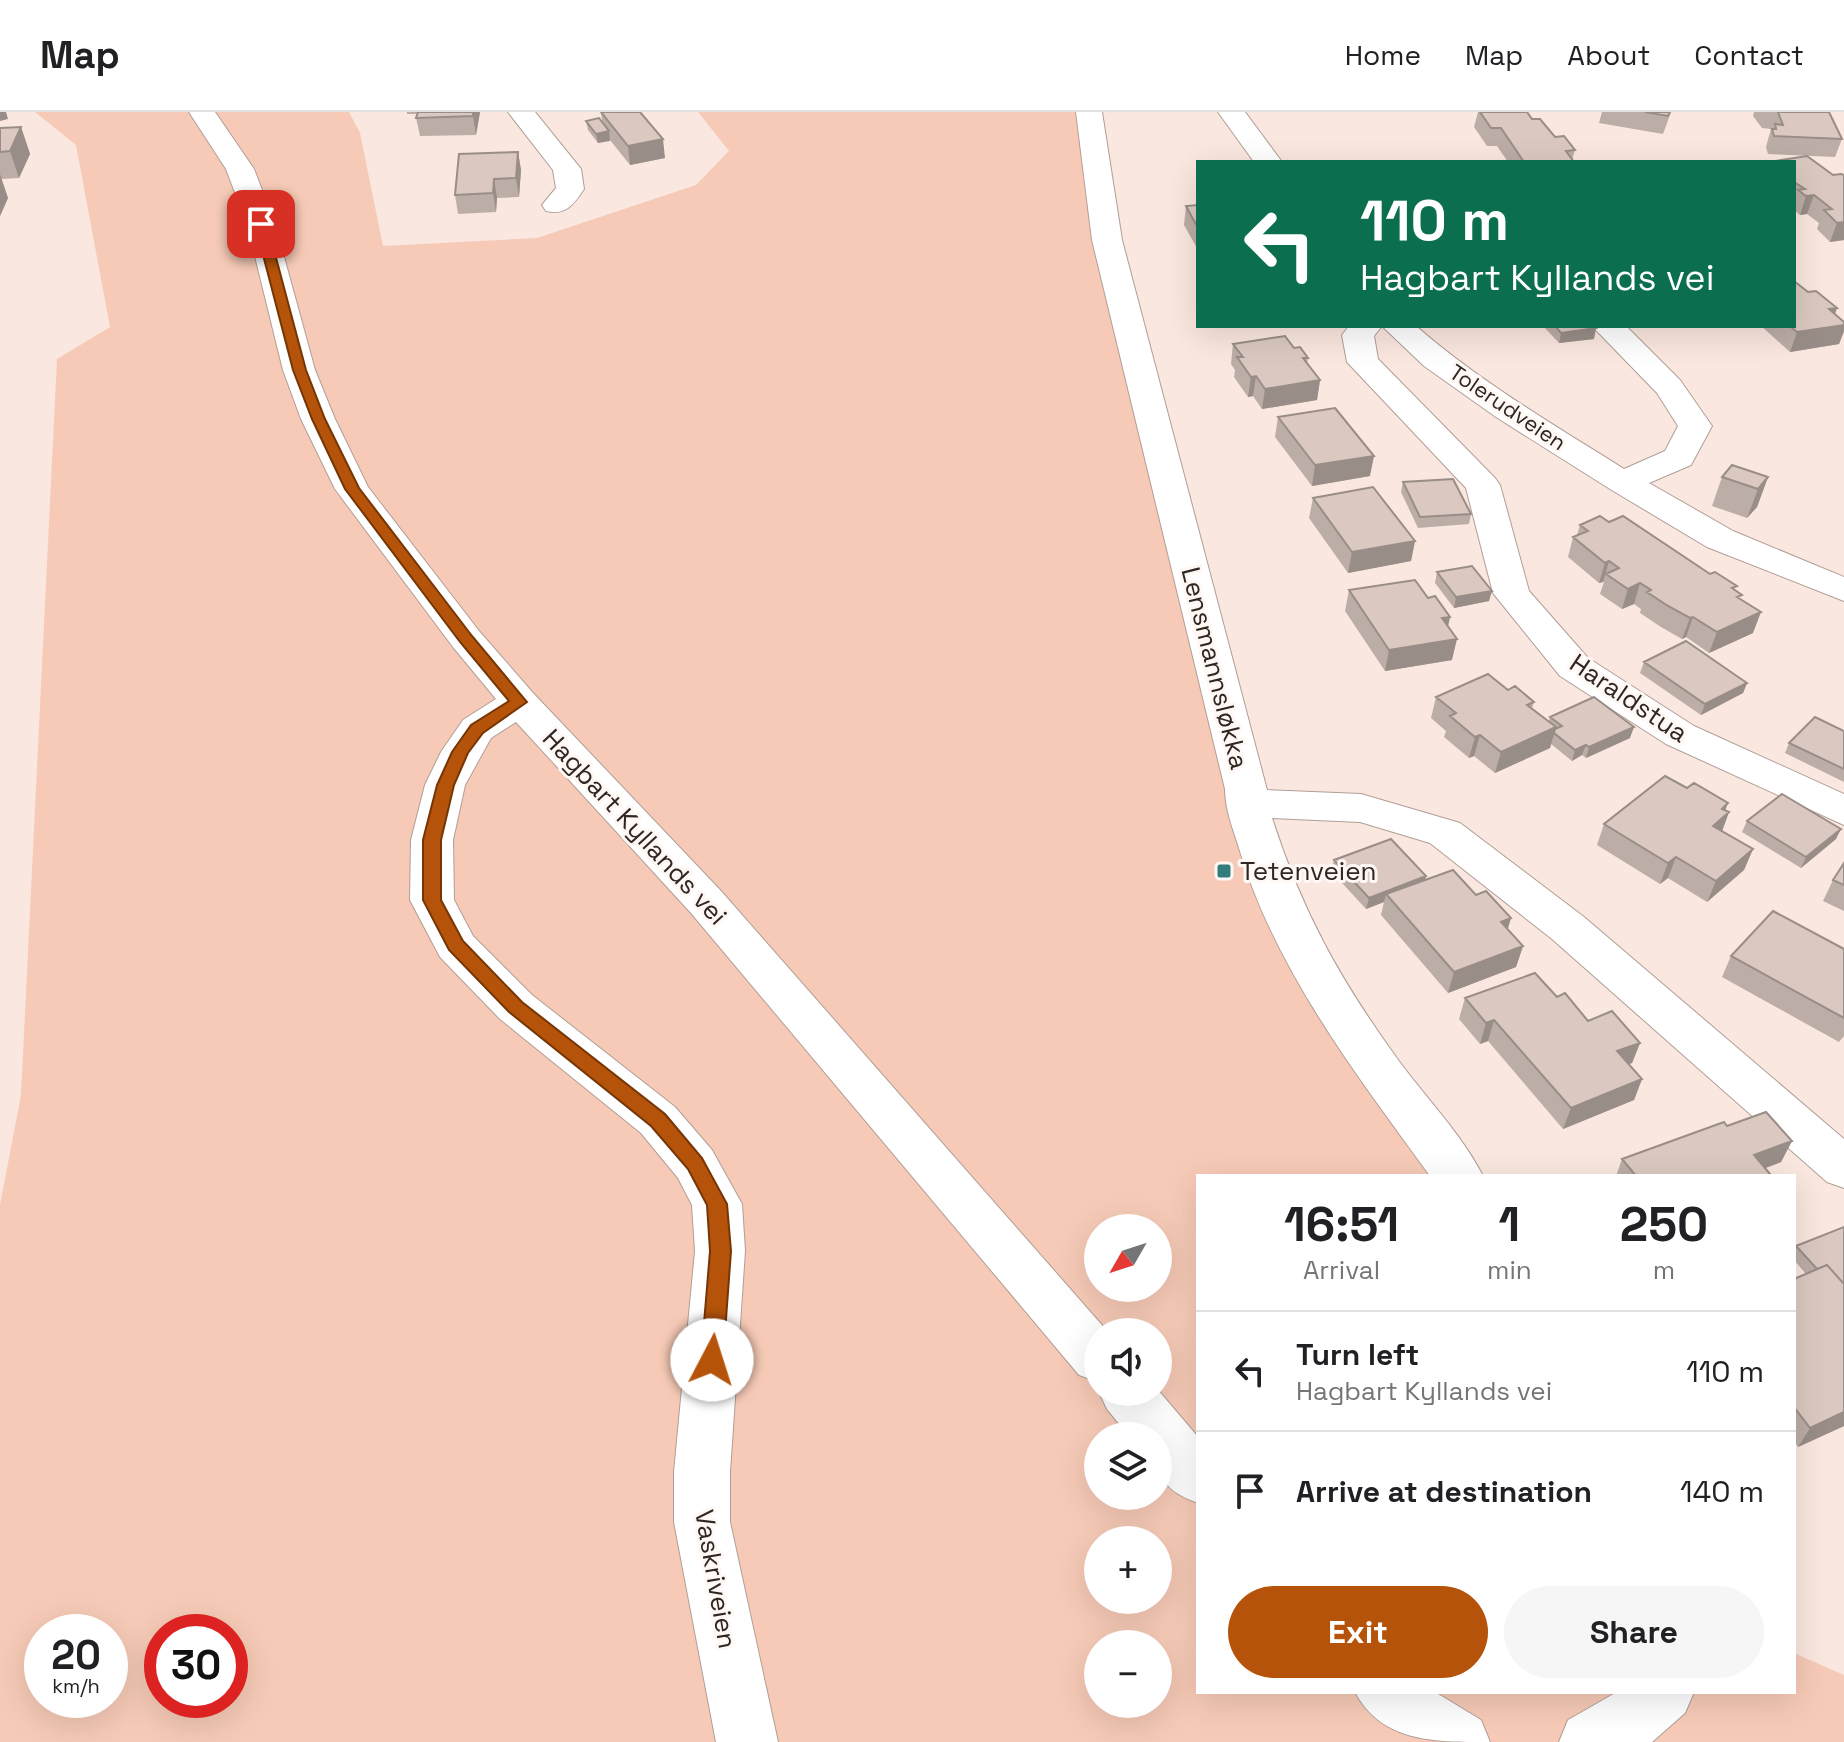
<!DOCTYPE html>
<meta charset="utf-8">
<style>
:root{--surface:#fff;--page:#f6f6f6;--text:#202124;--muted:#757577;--line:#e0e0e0;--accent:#b45309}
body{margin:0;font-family:"Space Grotesk",sans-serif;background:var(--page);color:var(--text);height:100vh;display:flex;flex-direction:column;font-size:30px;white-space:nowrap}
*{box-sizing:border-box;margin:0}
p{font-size:26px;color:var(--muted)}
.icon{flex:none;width:44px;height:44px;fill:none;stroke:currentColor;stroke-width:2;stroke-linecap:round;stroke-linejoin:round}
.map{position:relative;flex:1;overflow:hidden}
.side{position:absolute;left:1196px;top:1062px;width:600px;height:520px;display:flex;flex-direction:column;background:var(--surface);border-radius:0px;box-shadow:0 8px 32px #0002}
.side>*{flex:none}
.banner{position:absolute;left:1196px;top:48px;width:600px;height:168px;border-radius:0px;box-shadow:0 8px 32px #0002;background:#0b6e4f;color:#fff;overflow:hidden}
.needle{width:52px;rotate:231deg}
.controls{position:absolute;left:1084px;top:1102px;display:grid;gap:16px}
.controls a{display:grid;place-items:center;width:88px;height:88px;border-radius:50%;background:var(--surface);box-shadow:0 8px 32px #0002;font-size:40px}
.speed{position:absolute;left:24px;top:1502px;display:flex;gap:16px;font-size:40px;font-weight:700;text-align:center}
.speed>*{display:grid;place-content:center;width:104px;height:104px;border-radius:50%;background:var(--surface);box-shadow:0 8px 32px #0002;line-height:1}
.speed small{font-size:20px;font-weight:400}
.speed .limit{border:12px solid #d22;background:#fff;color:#111}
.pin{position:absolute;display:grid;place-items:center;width:68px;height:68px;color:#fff;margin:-34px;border-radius:16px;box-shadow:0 4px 12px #0006}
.me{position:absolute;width:88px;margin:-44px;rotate:5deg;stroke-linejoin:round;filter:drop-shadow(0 0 6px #0008)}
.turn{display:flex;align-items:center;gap:28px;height:168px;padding:0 32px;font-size:36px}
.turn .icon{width:104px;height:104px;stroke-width:2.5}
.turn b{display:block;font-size:56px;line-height:68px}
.eta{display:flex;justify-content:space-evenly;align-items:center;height:136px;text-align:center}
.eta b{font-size:48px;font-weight:800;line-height:56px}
.primary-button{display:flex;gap:16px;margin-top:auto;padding:16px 32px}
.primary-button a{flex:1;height:92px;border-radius:48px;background:var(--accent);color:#fff;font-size:32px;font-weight:800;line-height:92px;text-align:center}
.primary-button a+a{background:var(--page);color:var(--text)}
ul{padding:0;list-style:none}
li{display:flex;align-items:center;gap:24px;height:120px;padding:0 32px;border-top:2px solid var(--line)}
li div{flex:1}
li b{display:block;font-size:30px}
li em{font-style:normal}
header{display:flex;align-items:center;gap:48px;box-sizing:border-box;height:112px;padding:0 40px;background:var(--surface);border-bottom:2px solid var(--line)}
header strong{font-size:38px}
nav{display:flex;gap:44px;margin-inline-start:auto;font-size:28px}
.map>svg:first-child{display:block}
.green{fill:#f6cab6;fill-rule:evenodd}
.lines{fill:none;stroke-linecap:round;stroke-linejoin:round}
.street-casing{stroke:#b09e97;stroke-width:2}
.street{fill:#fff;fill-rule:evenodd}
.wall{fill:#bcada6}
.shaded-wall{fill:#998d87}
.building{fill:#dbc9c1;stroke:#998d87;stroke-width:2}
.route{fill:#b45309;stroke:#753606;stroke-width:2}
.poi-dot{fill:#347d7d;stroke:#fff7f4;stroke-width:3}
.labels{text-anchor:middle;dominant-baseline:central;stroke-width:6;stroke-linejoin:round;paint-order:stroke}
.far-street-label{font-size:22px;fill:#2d2623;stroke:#fff7f4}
.street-label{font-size:26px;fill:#2d2623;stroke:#fff7f4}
.poi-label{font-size:26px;fill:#2d2623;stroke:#fff7f4;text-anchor:start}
</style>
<header>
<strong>Map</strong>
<nav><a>Home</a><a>Map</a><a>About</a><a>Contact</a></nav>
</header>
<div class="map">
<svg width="1844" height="1630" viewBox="0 0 1844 1630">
<rect width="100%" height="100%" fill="#fae7df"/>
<path class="green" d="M35,0h314l11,21 23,113 154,-8 159,-53 33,-34 -31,-39h402l4,125 173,644 182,295h-261v516h596v-39l50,22v67h-1844v-537l21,-110 36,-736 53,-32 -34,-182zM1098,1116h60v60h-60zM1098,1220h60v60h-60zM1098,1324h60v60h-60zM1098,1428h60v60h-60zM42,1520h68v68h-68zM162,1520h68v68h-68zM1098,1532h60v60h-60z"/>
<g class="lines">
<g class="street-casing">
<path id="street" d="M189,0h26l39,57 21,55 40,146 20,49 33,68 111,144 54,62 188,198 387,441h-10v50l-19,-7 -388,-462 -175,-191 -25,16 -26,47 -12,55 1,60 19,36 59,59 143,112 37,43 30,54 3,47 -15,221v50l48,220h-62l-42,-220v-50l21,-221 -3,-46 -14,-27 -37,-45 -141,-114 -60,-62 -30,-57 1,-60 14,-55 16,-33 22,-32 33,-21 -43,-52 -118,-158 -34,-70 -18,-49 -36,-146 -21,-55z
M508,0h27l46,57 3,20c-10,15 -18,27 -38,22l-4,-6 14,-17 -3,-18z
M1076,0h26l20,128 145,550 94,4 99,29 124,94 260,222v49l-17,-6 -275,-243 -122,-96 -70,-21 -88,-4c30,93 67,160 124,239 28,39 65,76 87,119h-53c-73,-101 -155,-206 -191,-328 -6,-19 -14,-39 -14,-59l-133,-549z
M1218,0h27l37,50h-28z
M1349,214h33l-8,10 4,23 117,119 5,7 29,106 59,67 106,68 150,68v31l-178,-81 -106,-68 -67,-83 -27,-105 -119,-126 -5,-27z
M1382,214h34c64,56 137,98 208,143l41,-18 13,-25 -21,-33 -65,-67h34l54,54 32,46 -21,39 -42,18 84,48 111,46v24l-137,-54 -97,-58 -114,-72 -72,-51z
M1158,1278l40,47v66c-39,-14 -40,-29 -40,-67h-29l-22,-27 -8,-17z
M1355,1580h80l46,28 9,22c-58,0 -108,0 -135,-50z
M1617,1580h77l-9,21 -33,29h-93l9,-22z"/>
</g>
<use href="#street" class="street"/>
</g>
<path class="wall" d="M407,0h73l-4,23 -56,1 -4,-18 1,-4h-10z
M601,0l64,46 -35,7 -20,-25 -12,3 -10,-13 -2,-9h16z
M1478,0h49l5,7 23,18 20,13 -3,10 2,2h-66l-11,-16h-10l-13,-19z
M1602,0h69l-8,22 -64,-11z
M1754,0h75l13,27 -7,18 -67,-3 -2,-7 5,-18 -9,-1 -9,-12z
M21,15l9,27 -11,24 -18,1 7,19 -8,18v-88z
M518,40l3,18 -2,27 -22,1 -1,14 -38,2 -3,-19z
M1794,50l39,13h11v65l-14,2 -13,-13 2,-6 -12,-9 -7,1 -6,-5z
M1198,93v45l-14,-25 2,-19z
M1808,180l29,16 -2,7 9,7v9l-5,13 -49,8 -29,-26h33z
M1220,214h23l-22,2z
M1543,214h51v13l-35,4z
M1233,232l61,4 14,10 -1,6 13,16 -3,20 -55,9 -9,-13 -5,1 -14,-20 1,-7 -4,-6z
M1278,305l92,59 -58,10 -37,-49z
M1722,365h46l-11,30 -10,11 -35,-12z
M1403,370l68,32 -2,10 -51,4 -17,-36z
M1313,386l102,43 -4,20 -63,12 -39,-55z
M1609,410l126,68 5,9 13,34 -44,20 -23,-16 -4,2 -21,-12 -21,-14 1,-4 -7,-5 -12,5 -22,-15 4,-12h-1l-4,1 -31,-26 5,-20 4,-2 3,-10z
M1437,460l52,29 -35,7 -19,-25z
M1349,478l101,27 -2,10 4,33 -67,11 -40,-60z
M1644,550l103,21 -4,10 -42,22 -61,-42z
M1508,578l26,12 -2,6 17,13 1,-4 80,21 -44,20 -4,-3 -10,6 -21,-17 -1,4 -55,25 -21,-17 -5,2 -25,-21 2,-6 -15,-13 5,-21z
M1844,619v51l-59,-29 4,-10z
M1687,676l41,15 -3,7 4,2 -7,19 31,18 -9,21 -37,32 -39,-24 -8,6 -63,-39 7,-21z
M1747,709l89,18 -35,29 -59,-36z
M1334,748l92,16 -1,4 83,49 15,17 -7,21 -68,26 -67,-78 3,-13 -18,7 -35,-38z
M1844,751v48l-21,-10 10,-21z
M1844,837v87l-5,6 -117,-65 9,-21z
M1557,885l31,24 52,22 -8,20 -3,1 13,15 -8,21 -71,29 -75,-88 -8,3 -21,-25 6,-21z
M1727,1014l65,15 -11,21 -16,6 5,8h-154l6,-17z
M1844,1115v199l-46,21 -4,-6v-162l12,-5 -12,-14v-10l2,-4z"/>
<path class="shaded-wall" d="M0,0h6l2,7 -8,2z
M473,0h7l-4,23 -3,-19z
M21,15l9,27 -11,24 -9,-27z
M609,19l1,10 -12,2 -2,-9z
M663,27l2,19 -35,7 -2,-19z
M518,40l3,18 -2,27 -3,-19z
M0,62l8,24 -8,18z
M494,67l3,19 -1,14 -3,-19z
M1814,83l-7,19 -7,1 6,-19z
M1844,110v18l-14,2 7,-19z
M1837,196l-7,19 14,-2v6l-5,13 -49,8 7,-20 32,-23z
M1596,216l-2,11 -35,4 2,-10z
M1256,264l-3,20 -5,1 3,-20z
M1320,268l-3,20 -55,9 3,-20z
M1374,344l-4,20 -58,10 3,-21z
M1768,365l-11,30 -10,11 11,-29z
M1415,429l-4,20 -63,12 4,-21z
M1609,449l-6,21 -4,1 6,-20z
M1640,471l-6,21 -12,5 6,-20z
M1492,479l-3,10 -35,7 2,-11z
M1761,500l-8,21 -44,20 8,-21z
M1450,505l-5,21 -3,-20z
M1693,505l-7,20 -4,2 8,-21z
M1457,527l-5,21 -67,11 4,-21z
M1747,571l-4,10 -42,22 4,-11z
M1556,615l-6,21 -55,25 6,-21z
M1634,615l-4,11 -44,20 3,-11z
M1480,623l-6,21 -5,2 6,-21z
M1586,633l-4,10 -10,6 3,-11z
M1728,691l-6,15 7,-6 -8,22 -8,-8 9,-17z
M1841,717l-5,10 -35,29 5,-11z
M1753,737l-9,21 -37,32 9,-21z
M1676,745l-8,21 -8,6 8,-21z
M1426,764l-3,11 -37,7 -2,8 -18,7 3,-11z
M1511,806l-6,21 -4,-17z
M1523,834l-7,21 -68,26 6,-21z
M1494,908l-6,21 -8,3 6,-21z
M1640,931l-8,20 -23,9 8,-21z
M1642,967l-8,21 -71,29 8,-21z
M1792,1029l-11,21 -37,14 10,-21z
M1844,1300v14l-46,21 12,-19z"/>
<path class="building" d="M418,0h55v4l-57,2z
M601,0h39l23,27 -35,7z
M1480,0h47l5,7h8l15,18 9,-1 11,14 -9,1 8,11h-50l-23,-34h-10z
M1645,0h25l-2,4z
M1778,0h51l13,27 -68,-3 -2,-7h4l-1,-5 8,1z
M599,6l10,13 -13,3 -10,-13z
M21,15l-11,24 -10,1v-24z
M518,40l-2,26 -22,1 -1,14 -38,2 4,-41z
M1807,44l26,19 8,-1 3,1v47l-7,1 -13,-13 8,-1 -18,-14 -8,1 -8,-6 7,-1 -11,-7v-20h-25z
M1198,93v23l-12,-22z
M1794,169l14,11 8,-1 21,17 -8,1 15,13v3l-47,7 -7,-6h4z
M1555,214h39l2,2 -35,5z
M1285,224l9,12 6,-1 8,11h-5l17,22 -55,9 -9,-13 -5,1 -14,-20h6l-10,-13z
M1335,296l39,48 -59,9 -37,-48z
M1732,353l36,12 -10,12 -36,-12z
M1453,367l18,35 -51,3 -17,-35z
M1373,375l42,54 -63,11 -39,-54z
M1600,404l9,6 14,-6 87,58 5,-2 22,14 -5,2 10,7 -5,2 24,15 -44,20 -24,-15 -3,1 -22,-12 -21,-14 4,-2 -11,-7 -12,6 -22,-15 13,-6 -10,-7 -4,2 -32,-26 15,-6 -8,-6z
M1472,454l20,25 -36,6 -19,-25z
M1415,468l13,18 7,-2 15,21 -8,1 15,21 -68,11 -40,-60z
M1686,529l61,42 -42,21 -61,-42z
M1488,562l20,16 7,-4 19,16 -7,3 29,22 -55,25 -21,-17 -5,2 -25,-21 6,-3 -20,-16z
M1594,585l40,30 -45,20 -3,-2 -11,5 -21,-17 1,-4 7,-3 -12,-9z
M1815,605l29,14v38l-55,-26z
M1665,664l22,12 7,-5 34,20 -6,6 7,3 -16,14 40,23 -37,32 -40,-24 -8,6 -64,-39z
M1782,682l59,35 -35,28 -59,-36z
M1391,727l35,37 -57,22 -35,-38z
M1844,751v22l-11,-5z
M1453,758l23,25 10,-4 25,27 -10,4 22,24 -69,26 -68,-78z
M1773,799l71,38v69l-113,-62z
M1535,861l22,24 8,-4 23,28 24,-10 28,32 -23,8 25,28 -71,29 -77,-88 -8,3 -21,-25z
M1766,1000l26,29 -38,14 16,19 -4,2h-130l-14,-17 102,-37 3,4z
M1844,1115v57l-17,-19 -10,4 -21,-23z
M1827,1153l17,19v128l-34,16 -16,-21v-128z"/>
<path class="route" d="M261,109l6,3 39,146 19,49 34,69 113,148 55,66 -44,31 -15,20 -14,32 -13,55v60l22,41 59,61 143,112 37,44 25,46 4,47 -8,109 -3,7 -8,3 -8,-3 -3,-7 9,-109 -3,-46 -19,-36 -37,-43 -142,-114 -60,-62 -26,-50v-60l14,-55 15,-33 19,-27 38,-24 -49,-59 -115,-153 -33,-70 -19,-49 -38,-146z"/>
<rect class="poi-dot" x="1216" y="751" width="16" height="16" rx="4"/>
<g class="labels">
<g class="far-street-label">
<text transform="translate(1508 295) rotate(34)">Tolerudveien</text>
</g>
<g class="street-label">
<text transform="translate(1215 556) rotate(76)">Lensmannsløkka</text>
<text transform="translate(1629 586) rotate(34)">Haraldstua</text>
<text transform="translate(635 715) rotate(47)">Hagbart Kyllands vei</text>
<text transform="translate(716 1467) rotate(80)">Vaskriveien</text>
</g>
<g class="poi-label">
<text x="1240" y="759">Tetenveien</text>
</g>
</g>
</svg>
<div class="controls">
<a><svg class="needle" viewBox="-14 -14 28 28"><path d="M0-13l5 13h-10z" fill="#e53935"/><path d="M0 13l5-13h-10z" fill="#757577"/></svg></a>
<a><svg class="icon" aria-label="sound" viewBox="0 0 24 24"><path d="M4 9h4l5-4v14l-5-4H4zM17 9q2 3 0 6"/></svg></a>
<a><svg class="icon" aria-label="layers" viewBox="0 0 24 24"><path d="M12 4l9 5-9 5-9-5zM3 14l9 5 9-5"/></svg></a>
<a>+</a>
<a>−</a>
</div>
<div class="speed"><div>20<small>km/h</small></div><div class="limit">30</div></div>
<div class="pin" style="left:261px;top:112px;background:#d93025"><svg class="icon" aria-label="arrive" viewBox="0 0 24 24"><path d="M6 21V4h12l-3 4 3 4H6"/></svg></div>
<svg class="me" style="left:712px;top:1248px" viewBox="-20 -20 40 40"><circle r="19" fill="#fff"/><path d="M0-13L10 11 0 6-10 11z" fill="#b45309"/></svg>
<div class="banner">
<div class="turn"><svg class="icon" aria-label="left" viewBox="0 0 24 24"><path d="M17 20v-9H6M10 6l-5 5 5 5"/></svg><div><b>110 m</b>Hagbart Kyllands vei</div></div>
</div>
<section class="side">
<div class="eta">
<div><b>16:51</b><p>Arrival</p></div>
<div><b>1</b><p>min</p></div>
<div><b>250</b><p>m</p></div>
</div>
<ul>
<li><svg class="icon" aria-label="left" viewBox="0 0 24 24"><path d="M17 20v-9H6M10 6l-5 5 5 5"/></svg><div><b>Turn left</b><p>Hagbart Kyllands vei</p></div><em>110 m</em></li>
<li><svg class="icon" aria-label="arrive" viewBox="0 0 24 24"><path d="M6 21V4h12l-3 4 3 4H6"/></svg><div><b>Arrive at destination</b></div><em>140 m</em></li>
</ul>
<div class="primary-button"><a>Exit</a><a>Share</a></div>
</section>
</div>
